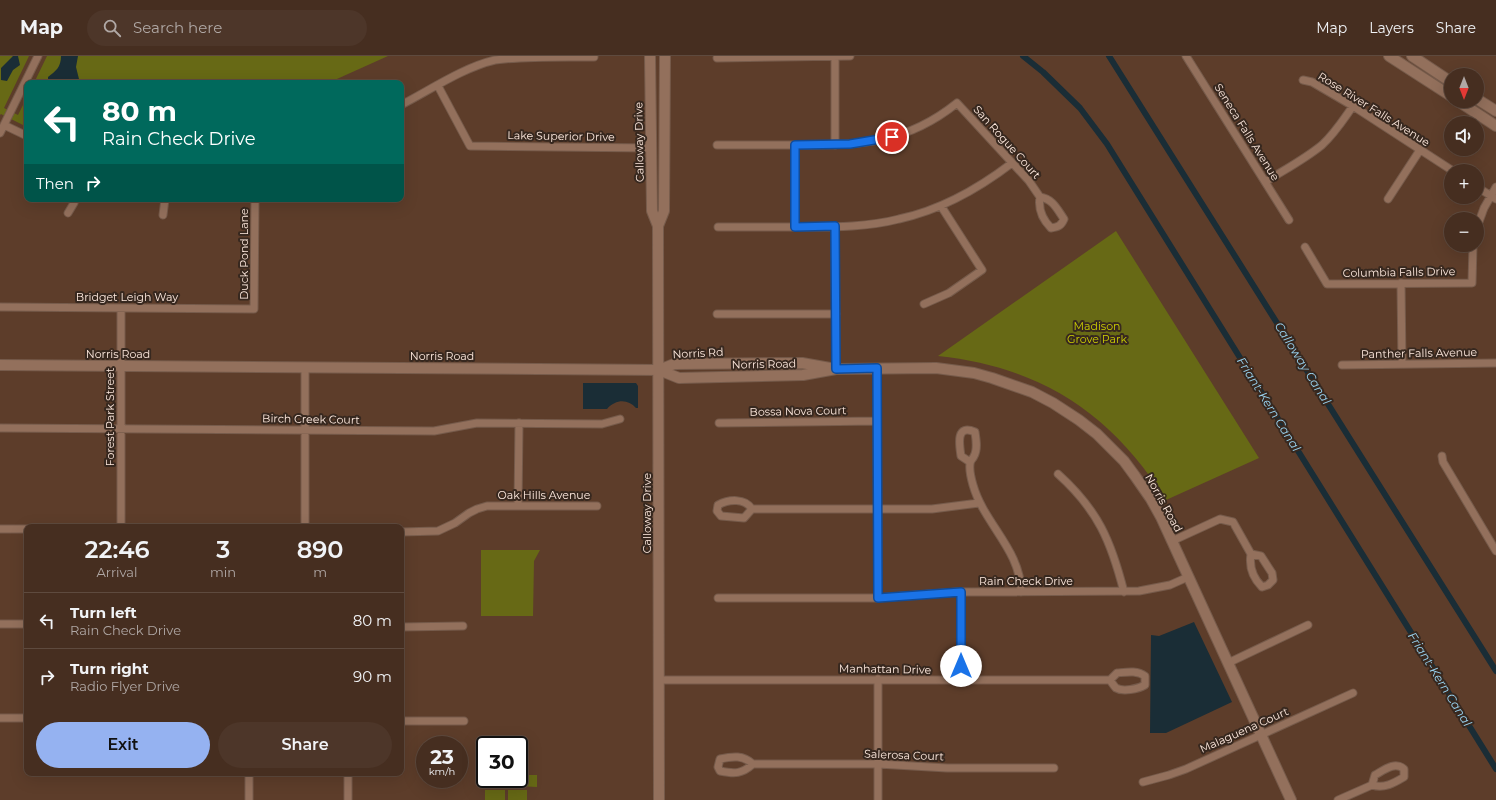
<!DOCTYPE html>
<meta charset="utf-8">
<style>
:root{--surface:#462e20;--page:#4d3629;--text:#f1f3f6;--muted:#b0a8a5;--line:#5e4a3e;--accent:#95b2f1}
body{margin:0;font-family:Montserrat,sans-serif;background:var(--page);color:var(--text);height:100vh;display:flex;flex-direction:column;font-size:15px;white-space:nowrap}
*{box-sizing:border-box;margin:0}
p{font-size:13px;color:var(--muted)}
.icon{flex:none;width:22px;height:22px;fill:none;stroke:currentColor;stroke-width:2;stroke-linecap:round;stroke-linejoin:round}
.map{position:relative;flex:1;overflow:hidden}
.drawer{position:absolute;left:24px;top:468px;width:380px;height:252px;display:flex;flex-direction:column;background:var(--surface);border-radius:8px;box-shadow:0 4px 16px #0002,0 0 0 1px var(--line)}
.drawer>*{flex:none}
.top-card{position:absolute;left:24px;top:24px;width:380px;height:122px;border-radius:8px;box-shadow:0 4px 16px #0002,0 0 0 1px var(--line);background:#00695c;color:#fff;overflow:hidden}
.needle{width:26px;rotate:180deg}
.fabs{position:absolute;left:1444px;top:12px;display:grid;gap:8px}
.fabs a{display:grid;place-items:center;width:40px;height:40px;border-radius:50%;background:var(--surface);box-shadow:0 4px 16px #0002,0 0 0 1px var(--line);font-size:20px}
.speed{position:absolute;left:416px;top:680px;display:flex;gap:8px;font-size:20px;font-weight:700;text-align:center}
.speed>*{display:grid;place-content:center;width:52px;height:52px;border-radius:50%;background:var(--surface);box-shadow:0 4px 16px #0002,0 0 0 1px var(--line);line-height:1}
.speed small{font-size:10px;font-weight:400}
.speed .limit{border:2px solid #111;border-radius:6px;background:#fff;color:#111}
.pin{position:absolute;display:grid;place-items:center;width:34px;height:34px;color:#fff;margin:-17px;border:2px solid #fff;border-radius:50%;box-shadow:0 1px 4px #0007}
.me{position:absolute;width:44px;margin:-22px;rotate:0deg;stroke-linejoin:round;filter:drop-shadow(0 0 3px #0008)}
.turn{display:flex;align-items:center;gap:14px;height:84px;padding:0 12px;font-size:18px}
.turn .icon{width:52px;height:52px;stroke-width:2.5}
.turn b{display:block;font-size:28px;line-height:34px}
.then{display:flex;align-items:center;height:38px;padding:0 12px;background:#0003;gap:8px;font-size:15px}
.eta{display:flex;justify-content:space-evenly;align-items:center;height:68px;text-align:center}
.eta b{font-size:24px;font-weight:600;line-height:28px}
.action{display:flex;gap:8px;margin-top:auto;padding:8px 12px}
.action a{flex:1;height:46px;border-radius:24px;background:var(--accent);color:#111;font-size:16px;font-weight:600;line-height:46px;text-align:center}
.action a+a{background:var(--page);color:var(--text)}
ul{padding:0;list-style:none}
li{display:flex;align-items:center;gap:12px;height:56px;padding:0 12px;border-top:1px solid var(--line)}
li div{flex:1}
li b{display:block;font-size:15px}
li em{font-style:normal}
header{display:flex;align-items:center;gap:24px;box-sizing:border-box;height:56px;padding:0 20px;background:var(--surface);border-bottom:1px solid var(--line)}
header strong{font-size:19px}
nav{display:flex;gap:22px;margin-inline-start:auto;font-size:14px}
.search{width:280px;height:36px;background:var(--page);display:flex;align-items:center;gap:10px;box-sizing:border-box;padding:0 14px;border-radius:22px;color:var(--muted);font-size:15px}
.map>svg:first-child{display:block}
.green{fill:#676915}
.water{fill:#1a2d36}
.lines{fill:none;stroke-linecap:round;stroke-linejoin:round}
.canal{stroke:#1a2d36;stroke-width:6}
.street-casing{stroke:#765b4b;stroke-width:9}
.secondary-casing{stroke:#765b4b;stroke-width:12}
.street{stroke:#93705c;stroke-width:7}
.secondary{stroke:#93705c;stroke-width:10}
.route-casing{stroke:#114b97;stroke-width:10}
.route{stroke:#1a73e8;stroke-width:7}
.labels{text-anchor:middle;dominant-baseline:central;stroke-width:4;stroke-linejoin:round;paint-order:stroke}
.street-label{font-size:11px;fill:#ffeadf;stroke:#37281f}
.park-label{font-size:11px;fill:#cdd000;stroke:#37281f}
.water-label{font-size:12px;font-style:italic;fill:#9ad4f2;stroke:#37281f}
</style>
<header>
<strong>Map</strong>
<div class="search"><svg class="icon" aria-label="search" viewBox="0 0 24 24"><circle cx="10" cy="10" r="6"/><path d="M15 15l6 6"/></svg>Search here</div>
<nav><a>Map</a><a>Layers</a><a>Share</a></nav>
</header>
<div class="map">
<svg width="1496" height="744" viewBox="0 0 1496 744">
<rect width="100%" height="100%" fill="#5d3d2a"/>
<path class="green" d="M0,0h29l-25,52 14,7 9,-18v30l-26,-13 -1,1z
M47,0h341l-60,27h-294z
M1116,175l143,227 -93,42c-55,-87 -125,-133 -228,-144z
M481,494h59l-6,11 -1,55h-52z
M519,719h18v12l-20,-1v-7h2z
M494,723h20v8h-20z
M485,734h20v10h-20z
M508,734h19v10h-19z"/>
<path class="water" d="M13,0h5l2,9 -7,5 -6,11 -6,-1v-12z
M61,0h17l-2,11 3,12 -1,4h-30v-6c8,-6 13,-10 13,-21z
M583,327h53l2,3v22h-2c-8,-9 -20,-9 -29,1h-24z
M1194,566l38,80 -66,31h-16l1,-98 8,1z"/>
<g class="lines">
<path class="canal" d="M1023,0l20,16 37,36 27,36 389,625
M1109,0l387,615"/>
<g class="street-casing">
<path id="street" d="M835,0v89
M1186,0l103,164
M717,2l133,-2
M1303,24l9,2 41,24 100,65
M438,30l32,60 181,2
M401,49c29,-15 63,-38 94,-45 32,-4 67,-3 99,-3
M4,69l23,11
M0,77l38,-77
M717,89c27,0 55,0 82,0 62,0 107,-1 158,-42l72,78 11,16c13,2 17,12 24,22 -3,7 -6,8 -13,9 -9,-9 -13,-19 -11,-31
M795,89v82
M1265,126c19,-12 40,-23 57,-37 13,-12 21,-25 31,-39
M1477,131l19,12
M1388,143l32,-49
M68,157l6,-10 1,-4
M163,159l2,-16
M718,171c29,0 58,0 87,0 32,0 63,0 94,-8 42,-9 79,-30 113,-56
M835,171l1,142
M1477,171l7,-19 12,-21
M1305,191l22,37 145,-1 1,-38
M1401,227l1,81
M924,248l25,-11 33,-23 -41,-64
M0,251l254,2 1,-110
M717,258h119
M1342,309l154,-2
M305,311v160
M877,312l1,230
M719,367l158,-2
M1,372l433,3 43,-8 125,1 18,-5
M1442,400l1,6 53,89
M970,406l-9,-6c-2,-13 -5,-32 14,-24 1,7 3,17 -1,24 -1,3 -4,4 -4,8 -1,7 1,14 3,21 11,39 48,65 48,107
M1058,418c40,36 53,67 66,118
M518,450l1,-83
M752,453l-8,9 -23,-2 -4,-5 1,-6c11,-6 27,-7 34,4h180l47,-6
M121,471v-219
M0,473h27
M401,476l37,-1 17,-8 14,-10 8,-4 10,-3h110
M1172,485l48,-22 13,3 18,32c-2,12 2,24 11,33l6,-2 5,-5 -1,-7 -11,-17 -10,-2
M961,536v89
M718,542h160l79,-6 182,-1 31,-6 18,-8
M0,568h27
M401,571l62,-1
M1228,607l80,-38
M878,623v121
M659,624h451c2,3 4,6 6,8 7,4 22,1 29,-3v-9c-8,-6 -18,-4 -28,-3l-7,7
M0,662h27
M401,665h63
M753,708c-11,10 -18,10 -33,7l-2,-4 2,-8c13,-3 23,-4 33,5h125l69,4h107
M1143,726l26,-7 17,-6 167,-76
M249,744v-27
M348,744v-27
M1338,744l34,-15c12,4 22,-2 32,-8v-8c-9,-8 -20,1 -29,6l-3,10"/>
</g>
<g class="secondary-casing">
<path id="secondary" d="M650,0l2,155 6,15
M1389,0l62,40
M1412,0l39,26
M1477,43l19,12
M1458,45l38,25
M0,309l659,5 20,8 124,-3 33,-6 100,-1 38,5 18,5 40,14 21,11 26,17 18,14 27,27 11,15 16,23 10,18 130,283
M659,314l15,-6 128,-1 28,5
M659,744l-1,-574 6,-15 1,-155"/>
</g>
<use href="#street" class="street"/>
<use href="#secondary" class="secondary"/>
</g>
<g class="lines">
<g class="route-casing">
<path id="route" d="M892,81l-42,7 -55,1v82l40,-1 1,143 41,-1 1,230 83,-6v74"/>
</g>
<use href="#route" class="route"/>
</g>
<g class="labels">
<g class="street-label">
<text transform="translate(1374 53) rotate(32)">Rose River Falls Avenue</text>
<text transform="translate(1247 76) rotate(58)">Seneca Falls Avenue</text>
<text transform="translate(561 80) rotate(1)">Lake Superior Drive</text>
<text transform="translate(639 86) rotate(-91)">Calloway Drive</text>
<text transform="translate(1007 86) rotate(48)">San Rogue Court</text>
<text transform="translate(244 198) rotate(-90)">Duck Pond Lane</text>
<text transform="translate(1399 216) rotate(-1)">Columbia Falls Drive</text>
<text x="127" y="241">Bridget Leigh Way</text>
<text transform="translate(698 297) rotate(-3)">Norris Rd</text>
<text transform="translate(1419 297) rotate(-1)">Panther Falls Avenue</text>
<text x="118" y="298">Norris Road</text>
<text x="442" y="300">Norris Road</text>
<text transform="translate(764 308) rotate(-1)">Norris Road</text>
<text transform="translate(798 355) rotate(-1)">Bossa Nova Court</text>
<text transform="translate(110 361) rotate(-90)">Forest Park Street</text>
<text transform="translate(311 363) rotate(1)">Birch Creek Court</text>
<text x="544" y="439">Oak Hills Avenue</text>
<text transform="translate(1164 447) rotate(61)">Norris Road</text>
<text transform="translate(647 457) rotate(-90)">Calloway Drive</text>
<text x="1026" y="525">Rain Check Drive</text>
<text transform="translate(885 613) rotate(1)">Manhattan Drive</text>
<text transform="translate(1244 674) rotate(-24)">Malaguena Court</text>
<text transform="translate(904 699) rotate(2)">Salerosa Court</text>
</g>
<g class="park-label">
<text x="1097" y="270">Madison<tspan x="1097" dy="13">Grove Park</tspan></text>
</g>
<g class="water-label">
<text transform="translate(1303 307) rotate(58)">Calloway Canal</text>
<text transform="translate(1269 348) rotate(58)">Friant-Kern Canal</text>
<text transform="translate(1440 623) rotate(58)">Friant-Kern Canal</text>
</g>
</g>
</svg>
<div class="fabs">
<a><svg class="needle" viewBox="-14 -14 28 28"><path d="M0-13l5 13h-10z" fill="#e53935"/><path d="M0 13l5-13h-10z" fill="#b0a8a5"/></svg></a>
<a><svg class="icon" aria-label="sound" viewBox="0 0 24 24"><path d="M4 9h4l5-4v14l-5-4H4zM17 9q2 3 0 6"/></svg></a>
<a>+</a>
<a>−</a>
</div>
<div class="speed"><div>23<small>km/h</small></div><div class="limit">30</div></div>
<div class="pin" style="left:892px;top:81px;background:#d93025"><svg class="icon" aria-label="arrive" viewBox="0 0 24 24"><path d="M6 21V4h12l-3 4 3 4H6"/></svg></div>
<svg class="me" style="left:961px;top:610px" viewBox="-20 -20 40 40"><circle r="19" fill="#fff"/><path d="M0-13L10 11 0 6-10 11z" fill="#1a73e8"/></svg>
<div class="top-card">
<div class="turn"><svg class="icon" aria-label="left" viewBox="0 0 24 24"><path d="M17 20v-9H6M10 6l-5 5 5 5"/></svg><div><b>80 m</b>Rain Check Drive</div></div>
<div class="then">Then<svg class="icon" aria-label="right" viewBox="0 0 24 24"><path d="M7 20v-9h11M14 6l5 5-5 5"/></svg></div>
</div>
<section class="drawer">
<div class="eta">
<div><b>22:46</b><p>Arrival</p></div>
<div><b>3</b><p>min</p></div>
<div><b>890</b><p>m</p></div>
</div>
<ul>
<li><svg class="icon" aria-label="left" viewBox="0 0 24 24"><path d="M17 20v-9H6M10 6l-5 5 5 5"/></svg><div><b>Turn left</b><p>Rain Check Drive</p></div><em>80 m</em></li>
<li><svg class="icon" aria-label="right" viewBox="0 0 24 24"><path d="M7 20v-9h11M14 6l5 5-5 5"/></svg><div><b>Turn right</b><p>Radio Flyer Drive</p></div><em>90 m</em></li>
</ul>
<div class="action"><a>Exit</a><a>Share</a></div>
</section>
</div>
